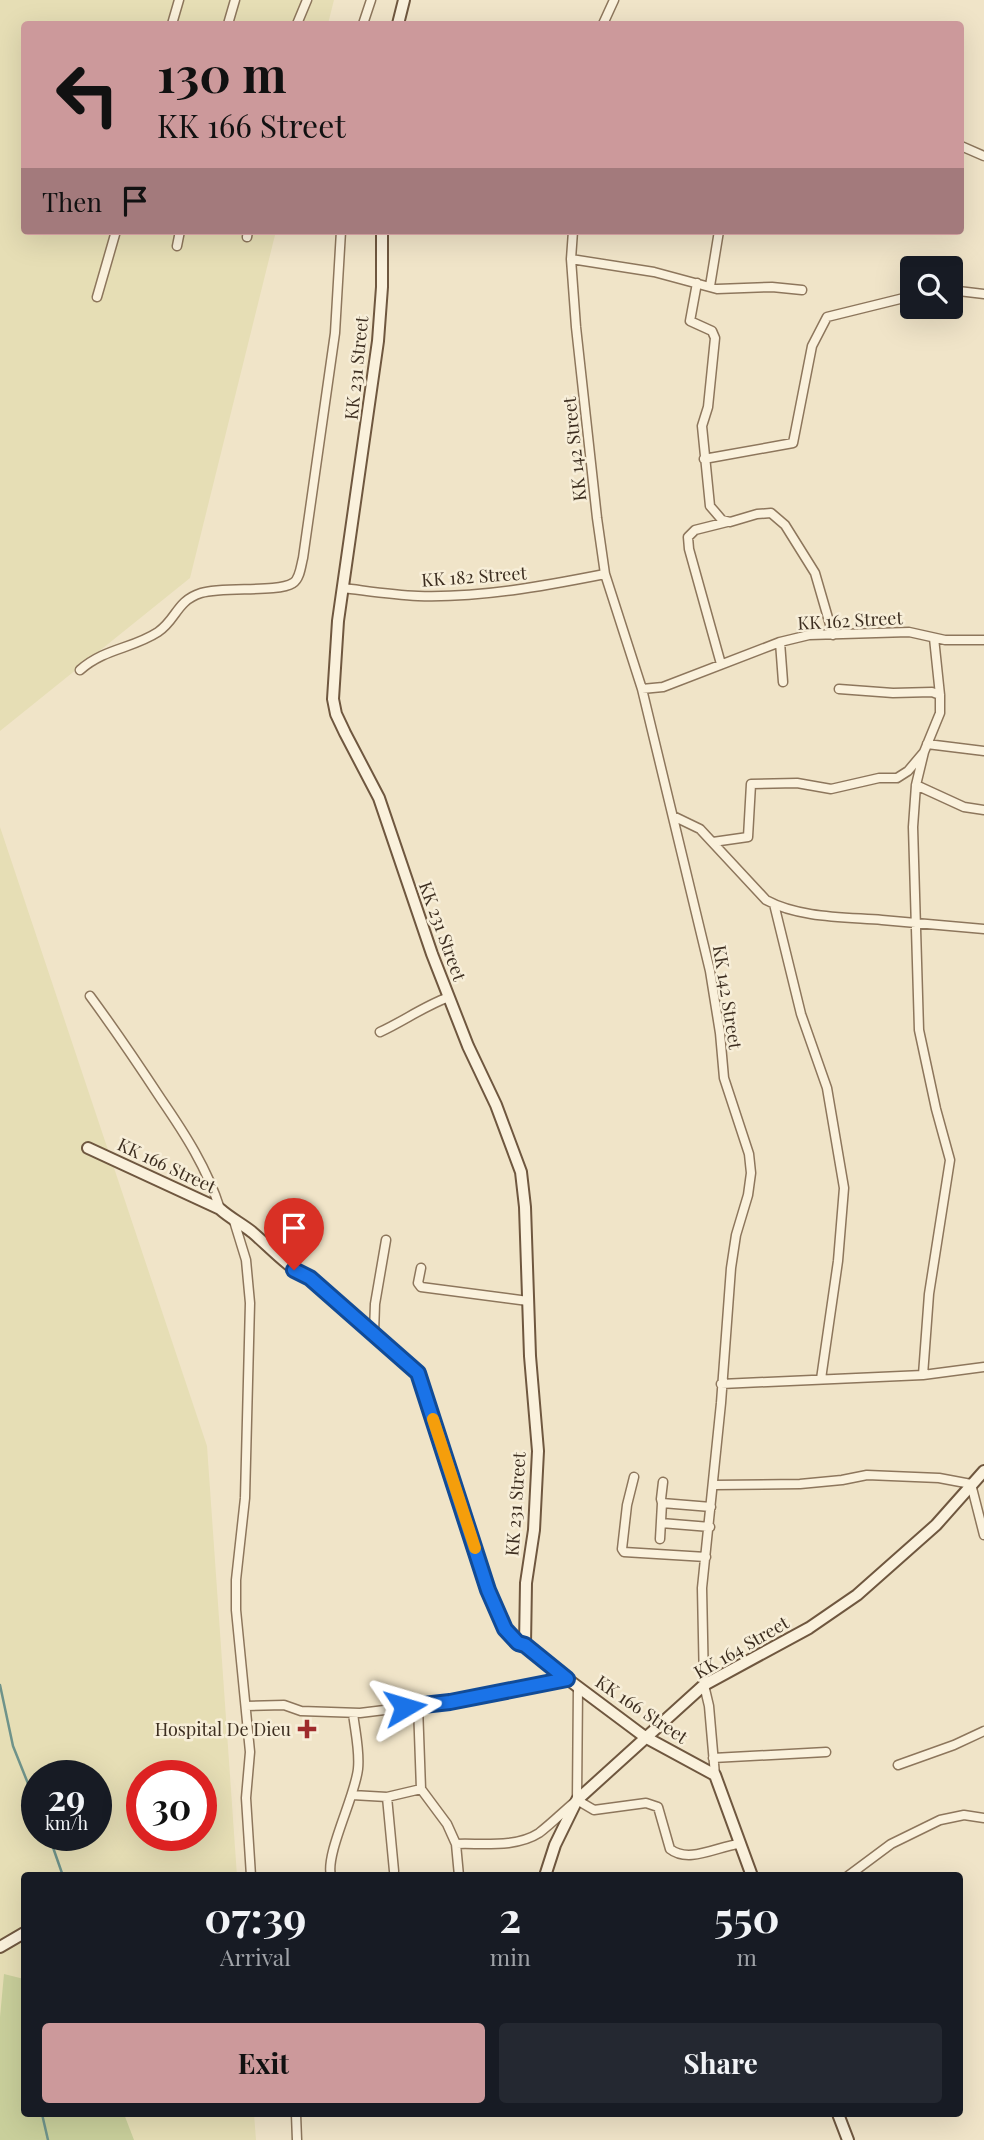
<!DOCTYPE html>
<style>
:root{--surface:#171b24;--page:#242831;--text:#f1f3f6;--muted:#9ea1a6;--accent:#cc999b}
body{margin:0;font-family:"Playfair Display",serif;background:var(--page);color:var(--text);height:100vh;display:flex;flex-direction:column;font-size:26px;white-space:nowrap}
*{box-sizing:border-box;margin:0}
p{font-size:23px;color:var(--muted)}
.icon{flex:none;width:38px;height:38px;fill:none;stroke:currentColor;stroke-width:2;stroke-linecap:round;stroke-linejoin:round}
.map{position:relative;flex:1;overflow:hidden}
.side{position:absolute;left:21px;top:1872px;width:942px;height:245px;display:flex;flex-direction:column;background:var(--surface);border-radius:7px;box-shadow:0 7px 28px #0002}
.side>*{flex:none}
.guide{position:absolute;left:21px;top:21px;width:943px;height:214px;border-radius:7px;box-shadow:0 7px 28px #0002;background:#cc999b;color:#111;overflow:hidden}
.fabs{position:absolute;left:900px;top:256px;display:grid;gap:14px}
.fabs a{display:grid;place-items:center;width:63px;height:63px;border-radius:7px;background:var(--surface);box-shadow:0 7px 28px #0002;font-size:35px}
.speed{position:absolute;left:21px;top:1760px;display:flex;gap:14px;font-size:35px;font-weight:700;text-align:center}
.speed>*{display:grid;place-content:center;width:91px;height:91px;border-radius:50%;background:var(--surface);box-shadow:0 7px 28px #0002;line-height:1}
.speed small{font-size:18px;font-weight:400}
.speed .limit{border:10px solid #d22;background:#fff;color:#111}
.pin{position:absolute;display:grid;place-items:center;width:60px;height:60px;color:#fff;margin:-72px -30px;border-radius:50% 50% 50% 0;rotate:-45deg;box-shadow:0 0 7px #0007}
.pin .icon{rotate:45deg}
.me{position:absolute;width:77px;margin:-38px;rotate:83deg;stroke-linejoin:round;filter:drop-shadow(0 0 5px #0008)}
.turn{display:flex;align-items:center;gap:24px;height:147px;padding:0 21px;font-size:32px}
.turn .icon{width:91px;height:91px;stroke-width:2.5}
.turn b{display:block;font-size:49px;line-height:60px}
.then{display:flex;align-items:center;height:66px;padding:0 21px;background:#0003;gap:14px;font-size:26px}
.eta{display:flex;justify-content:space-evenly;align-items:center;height:119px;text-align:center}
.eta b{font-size:42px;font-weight:700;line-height:49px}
.primary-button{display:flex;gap:14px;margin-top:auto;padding:14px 21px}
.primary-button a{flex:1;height:80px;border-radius:7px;background:var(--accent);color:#111;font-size:28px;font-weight:700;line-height:80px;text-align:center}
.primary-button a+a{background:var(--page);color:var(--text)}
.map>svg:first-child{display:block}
.farmland{fill:#e6deb5;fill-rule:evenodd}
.green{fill:#c9cf9b}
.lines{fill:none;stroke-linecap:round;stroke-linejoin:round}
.stream{stroke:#6f938a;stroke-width:2.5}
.street-casing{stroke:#8d765c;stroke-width:11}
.secondary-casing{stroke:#6f573f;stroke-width:14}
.street{stroke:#faf1dc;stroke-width:8}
.secondary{stroke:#faf1dc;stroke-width:10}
.route-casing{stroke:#114b97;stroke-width:18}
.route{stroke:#1a73e8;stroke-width:12}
.slow{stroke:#f59e0b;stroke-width:12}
.poi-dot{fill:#9e2a2b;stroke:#f7eed8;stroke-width:2.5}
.labels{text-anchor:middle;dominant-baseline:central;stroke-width:5;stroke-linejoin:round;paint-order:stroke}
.street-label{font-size:18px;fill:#3d2e20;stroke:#f7eed8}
.poi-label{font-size:18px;fill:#3d2e20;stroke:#f7eed8;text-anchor:end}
</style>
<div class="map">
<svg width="984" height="2140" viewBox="0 0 984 2140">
<rect width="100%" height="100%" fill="#f0e4c8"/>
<path class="farmland" d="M0,0h334l-6,24h-304v207h252l-86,347 -190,153z
M0,827l207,619 30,430h-213v238h230l2,26h-256zM37,1776h59v60h-59zM142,1776h59v60h-59z"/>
<path class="green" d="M4,1974l20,5v135h100l10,26h-134v-123z"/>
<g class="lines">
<path class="stream" d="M0,1685l13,61 24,60
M49,1836l14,40
M42,2114l6,26"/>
<g class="street-casing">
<path id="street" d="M172,24l7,-24
M228,24l7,-24
M297,24l10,-24
M363,24l8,-24
M603,24l11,-24
M961,146l23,10
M573,231l-2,28 5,68 21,191 8,56 37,115 68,282 10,62 4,45 25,76 2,19 -3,22 -12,40 -5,33 -10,135 -19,185 2,97 5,21 6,69
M247,237l1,-6
M177,246l3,-15
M571,259l83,13 63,17 55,-2 30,3
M697,283l-7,38 22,10 3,7 -7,69 -6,19 8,80 12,14 8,2 27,-8 14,-1 14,12 30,48 18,62
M710,286l9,-55
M950,290l34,4
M97,297l19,-66
M704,459l89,-16 19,-97 15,-29 85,-21
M343,588c25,3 50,7 75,8 63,2 126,-10 187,-22
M780,642l3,40
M721,664l-32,-115 -1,-12 7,-7 32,-8
M80,670c25,-22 52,-21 78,-38 19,-13 18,-31 43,-39 23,-7 76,0 92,-10 7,-4 8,-18 10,-25l32,-225 6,-102
M642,689l21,-2 117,-45 29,-7 100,-3 36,8h39
M839,689l54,4 39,-1 8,3
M927,744l57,7
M916,785l48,22 20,3
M673,816l27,13 66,71c33,18 79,17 116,20 34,3 68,6 102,9
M713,842l35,-5 3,-53 46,-1 34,6 48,-11h18l11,-7 16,-19 16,-39v-18l-6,-57
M774,904l27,110 26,74 17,100 -6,73 -17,118
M90,996c25,34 48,68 71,103 24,35 46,69 59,110
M380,1032c24,-11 44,-26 69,-35
M234,1221l12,39 4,43 -5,195 -9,82v30l14,142 -4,46 5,78
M421,1268l-3,15 3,4 107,14
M374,1333l1,-29 11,-64
M923,1375l6,-81 21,-134 -14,-51 -17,-79 -6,-203 3,-42 8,-33
M721,1384l202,-9 61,-8
M634,1477l-7,28 -5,44 2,3 82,5
M663,1482l-2,17 1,4 49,4
M714,1485l86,-1 42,-4 25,-5 72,3 32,6 13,51
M661,1523l49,4
M660,1539l2,-36
M246,1706l38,-1 17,6 59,2 90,-11 117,-23
M418,1706l3,83 26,35 9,20 3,32
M713,1758l113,-6
M898,1765l56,-20 30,-14
M352,1795l35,2
M577,1800l17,10 52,-7 12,4 12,42c19,15 48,-3 69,-5
M456,1844c26,-1 60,4 83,-11 13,-10 26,-23 38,-33l1,-113
M394,1871l-7,-74 34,-8
M331,1876c-6,-22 24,-79 27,-107 2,-18 -3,-38 -5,-56
M848,1876l43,-32 49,-24 24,-5 20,3
M296,2114l1,26"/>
</g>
<g class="secondary-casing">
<path id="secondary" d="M398,24l6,-24
M382,231v56l-4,54 -40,280 -5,78 3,15 9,19 34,65 53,156 36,92 28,59 25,67 4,35 5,149 8,95 -4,79 -8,53 -1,62
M88,1148l132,61c10,9 22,15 32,23 20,17 35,35 58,46l108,95 70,217 17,39 5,7 8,7 7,2 17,15 103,77 70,38 37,101
M545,1876l10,-31 22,-45 127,-115 105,-57 48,-33 79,-70 48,-54
M0,1947l24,-14
M838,2114l10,26"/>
</g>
<use href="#street" class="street"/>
<use href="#secondary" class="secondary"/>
</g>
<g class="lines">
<g class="route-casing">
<path id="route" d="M294,1270l16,8 108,95 70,217 17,39 13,14 7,2 42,34 -117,23 -45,5"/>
</g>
<use href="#route" class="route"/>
<path class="slow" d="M433,1419l42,129"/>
</g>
<path class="poi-dot" d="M303.5 1718.5h7v7h7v7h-7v7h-7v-7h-7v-7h7z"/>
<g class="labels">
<g class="street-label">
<text transform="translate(356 368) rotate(-84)">KK 231 Street</text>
<text transform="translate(574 449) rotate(-96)">KK 142 Street</text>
<text transform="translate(474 576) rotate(-4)">KK 182 Street</text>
<text transform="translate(850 620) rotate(-3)">KK 162 Street</text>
<text transform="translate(443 931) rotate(70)">KK 231 Street</text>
<text transform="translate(728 997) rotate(81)">KK 142 Street</text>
<text transform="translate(167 1165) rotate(25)">KK 166 Street</text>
<text transform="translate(515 1504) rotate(-86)">KK 231 Street</text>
<text transform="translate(741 1647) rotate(-30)">KK 164 Street</text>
<text transform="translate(642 1709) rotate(34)">KK 166 Street</text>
</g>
<g class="poi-label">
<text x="291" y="1729">Hospital De Dieu</text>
</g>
</g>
</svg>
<div class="fabs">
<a><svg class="icon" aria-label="search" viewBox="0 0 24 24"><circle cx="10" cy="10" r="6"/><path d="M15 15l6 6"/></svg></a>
</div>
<div class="speed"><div>29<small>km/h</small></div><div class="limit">30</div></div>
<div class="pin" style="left:294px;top:1270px;background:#d93025"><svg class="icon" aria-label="arrive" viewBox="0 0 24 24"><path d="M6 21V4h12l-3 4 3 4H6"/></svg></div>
<svg class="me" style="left:405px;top:1707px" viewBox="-20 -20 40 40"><path d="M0-17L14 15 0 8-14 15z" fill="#1a73e8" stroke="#fff" stroke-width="4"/></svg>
<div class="guide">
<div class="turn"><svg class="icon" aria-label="left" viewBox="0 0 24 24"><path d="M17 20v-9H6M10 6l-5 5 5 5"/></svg><div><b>130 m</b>KK 166 Street</div></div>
<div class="then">Then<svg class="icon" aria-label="arrive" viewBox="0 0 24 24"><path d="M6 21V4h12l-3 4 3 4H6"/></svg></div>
</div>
<section class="side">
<div class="eta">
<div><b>07:39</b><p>Arrival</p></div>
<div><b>2</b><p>min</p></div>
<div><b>550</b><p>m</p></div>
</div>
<div class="primary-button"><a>Exit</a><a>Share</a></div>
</section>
</div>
